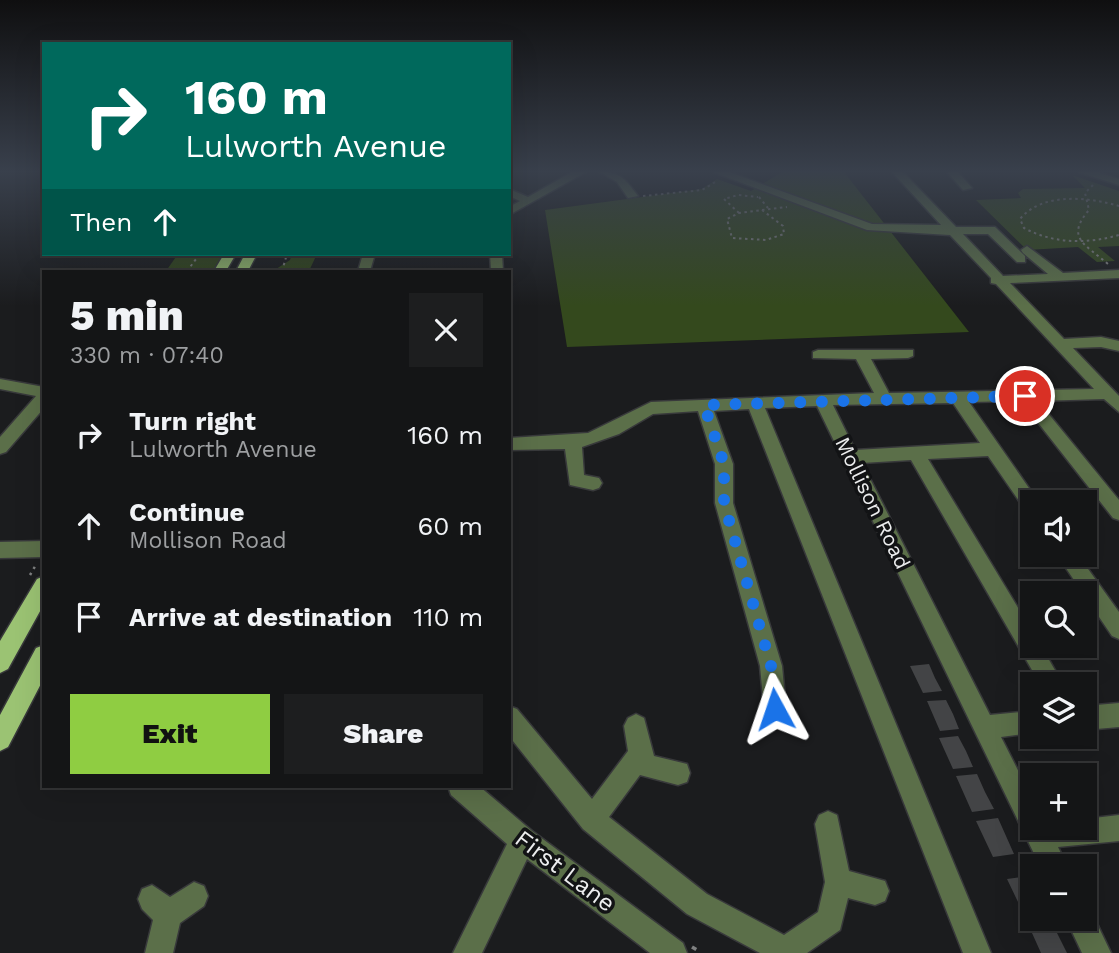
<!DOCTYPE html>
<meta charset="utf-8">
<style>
:root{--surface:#141516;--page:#1d1e1f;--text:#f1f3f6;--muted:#9d9fa1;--line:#333435;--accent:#8fcd42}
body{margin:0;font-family:"Work Sans",sans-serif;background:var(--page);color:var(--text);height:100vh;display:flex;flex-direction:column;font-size:26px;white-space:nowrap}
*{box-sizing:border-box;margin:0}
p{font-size:23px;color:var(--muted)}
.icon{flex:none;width:38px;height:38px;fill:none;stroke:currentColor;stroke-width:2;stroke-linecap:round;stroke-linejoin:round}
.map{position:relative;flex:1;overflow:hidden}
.side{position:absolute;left:42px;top:270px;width:469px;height:518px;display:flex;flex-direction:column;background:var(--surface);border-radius:0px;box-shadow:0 7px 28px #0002,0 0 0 2px var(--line)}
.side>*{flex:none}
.guide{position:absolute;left:42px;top:42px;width:469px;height:214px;border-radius:0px;box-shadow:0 7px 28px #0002,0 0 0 2px var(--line);background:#00695c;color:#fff;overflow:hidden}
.tools{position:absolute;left:1020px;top:490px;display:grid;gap:14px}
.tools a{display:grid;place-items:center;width:77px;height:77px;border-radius:0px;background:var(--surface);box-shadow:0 7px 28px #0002,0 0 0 2px var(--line);font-size:35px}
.pin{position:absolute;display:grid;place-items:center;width:60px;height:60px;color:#fff;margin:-30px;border:4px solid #fff;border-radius:50%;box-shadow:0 2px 7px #0007}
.me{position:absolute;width:77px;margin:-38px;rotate:355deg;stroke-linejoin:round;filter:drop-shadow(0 0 5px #0008)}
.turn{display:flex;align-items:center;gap:24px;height:147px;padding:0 28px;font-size:32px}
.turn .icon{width:91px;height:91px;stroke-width:2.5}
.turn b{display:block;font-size:49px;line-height:60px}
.then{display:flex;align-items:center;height:66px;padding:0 28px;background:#0003;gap:14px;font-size:26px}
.round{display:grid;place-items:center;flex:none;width:74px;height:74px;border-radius:0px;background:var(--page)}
.summary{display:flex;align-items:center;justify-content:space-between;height:119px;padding:0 28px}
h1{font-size:42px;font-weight:800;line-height:52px}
.action{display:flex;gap:14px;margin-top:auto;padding:14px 28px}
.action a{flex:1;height:80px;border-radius:0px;background:var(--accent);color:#111;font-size:28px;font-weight:800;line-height:80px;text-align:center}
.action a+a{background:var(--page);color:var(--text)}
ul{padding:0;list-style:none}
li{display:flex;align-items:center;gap:21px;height:91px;padding:0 28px}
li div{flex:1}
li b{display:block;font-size:26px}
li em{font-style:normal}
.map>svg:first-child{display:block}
.green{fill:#34491d}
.building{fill:#434446}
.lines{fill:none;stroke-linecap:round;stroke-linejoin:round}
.minor-casing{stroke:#38393b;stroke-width:3}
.major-casing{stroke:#38393b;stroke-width:3}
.path-far2{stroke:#7f8081;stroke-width:2;stroke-dasharray:2.5 3.5;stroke-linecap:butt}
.path-far1{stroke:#7f8081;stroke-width:2.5;stroke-dasharray:2.5 4.5;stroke-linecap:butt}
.path{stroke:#7f8081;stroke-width:3.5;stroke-dasharray:5 8;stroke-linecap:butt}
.minor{fill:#5b6f49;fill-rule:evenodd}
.major{fill:#9bc373;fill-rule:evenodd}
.route{stroke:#1a73e8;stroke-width:12;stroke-dasharray:0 21.6}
.labels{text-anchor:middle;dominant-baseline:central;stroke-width:7;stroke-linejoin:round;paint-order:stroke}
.street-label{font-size:21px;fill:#ecedee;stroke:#121315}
.near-street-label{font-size:24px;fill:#ecedee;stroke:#121315}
</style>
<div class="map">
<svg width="1119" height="953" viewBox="0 0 1119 953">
<rect width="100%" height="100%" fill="#1b1c1e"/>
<path class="green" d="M782,172h62l125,160 -402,15 -22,-137 157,-21 15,-10 34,12z
M1072,175l47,16v55l-21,1 17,14 -18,1 -19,-15 -51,3 -51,-50 45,-2 -3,-5 5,-4 62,-1z
M178,254h46l-10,17h-48z
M292,254h25l-8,17h-36l17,-11z"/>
<path class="building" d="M929,664l6,14 7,13 -19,2 -13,-27z
M946,700l7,14 6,15 -19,2 -13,-30z
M958,736l8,15 7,16 -20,2 -14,-31z
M977,774l8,18 9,17 -22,3 -16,-36z
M998,818l16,36 -21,3 -17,-36z
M1030,876l2,43 14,1 -18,3 -21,-44z
M1055,929l12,24h-26l-9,-20z"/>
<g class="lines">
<g class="minor-casing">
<path id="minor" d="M572,172h14l-77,43v-8l11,-6 -11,-5v-7l19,8z
M600,172c21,0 26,8 38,24l-10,2 -11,-16z
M713,172h16l143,52 69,1 -49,-53h11l53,55h39l30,29v6h-8l-29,-28h-25l40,42 45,-2 -25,-21 -2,-3 6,-4 36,27 56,-3v8l-109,5 54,56 37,-2 18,4v10l-18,-4 -28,1 46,48v16l-15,-13 -66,2 81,99v20l-6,-2 -92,-117 -52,1 69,99 -6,1v11l-6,-2 -38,-55 -60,3 104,172v15h9l22,38h-23l-129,-224 -49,3 128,252 42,-4v22l-31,4 31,61v30h53v-9l34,-4v26l-61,6 9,19h-27l-223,-460 -52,2 226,545h-28l-214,-544 -35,2 19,53v39l49,163 4,43 -3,8 -8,3 -8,-3 -3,-8 -4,-43 -45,-163v-39l-17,-53 -45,3 -34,20 -37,13 2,28 15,3 3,5 -3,5 -6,2 -23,-5 -5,-36 -56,1v-12l79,-5 63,-31 223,-9 -18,-34 -43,-1v-6l5,-2h95v6l-5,2 -37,1 18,34 205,-4 -98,-105 -5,-1v-5l-41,-43 -83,-5zM953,403l27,40 -125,7 -22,-45z
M947,172h11l14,16 -9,2z
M1078,172h19l22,7v6z
M363,254h12l-5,17h-12z
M490,254h12l1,17h-12z
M0,379l44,8v21l-38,44 -6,2v-17l36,-41 -36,-7z
M44,541v16l-44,1v-16z
M1057,555h21l41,57v27l-7,-3z
M1119,703v24l-34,3v-24z
M509,706l8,3 75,90 36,-48 -4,-25 4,-8 8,-4 8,4 10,38 33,8 3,9 -3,9 -9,3 -38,-10 -31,42 98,77 77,41 34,-23 7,-30 -10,-58 4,-9 9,-4 9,4 12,56 36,10 4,10 -4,10 -10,4 -27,-7 -8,32 -33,23h-47l-73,-39 -104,-85 -74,-93z
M448,786h31l53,45 151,112 4,10h-37l-123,-94 -45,94h-29l54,-109 -56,-49z
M194,882l10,4 4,10 -4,10 -24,17 -7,30h-28l8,-33 -11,-11 -4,-10 4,-10 10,-4 18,12z
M1085,907l5,2 21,44h-29l-16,-34h19z"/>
</g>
<g class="major-casing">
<path id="major" d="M224,254h12l-10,17h-12z
M245,254h12l-9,17h-12z
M44,576v28l-36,65 -8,4v-32l37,-62z
M44,645v33l-36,69 -8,4v-36l36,-67z"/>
</g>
<path class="path-far2" d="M1093,185l-8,8 4,17c-24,28 -4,34 19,54
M643,196l59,-6 15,-9
M759,197l9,11
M1119,206c-30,-9 -77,-14 -99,13l4,9c30,16 63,16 95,7
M762,210l21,16 1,8 -18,6 -34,-2 -5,-19 12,-6z
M762,210l25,-3
M739,213l-15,-14 14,-4 20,2
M187,271l13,-17
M282,271l5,-17"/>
<path class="path-far1" d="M30,575l7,-12"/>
<path class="path" d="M692,947l10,6"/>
<use href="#minor" class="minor"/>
<use href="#major" class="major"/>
</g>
<linearGradient id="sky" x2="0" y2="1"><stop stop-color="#0f0f10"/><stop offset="0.56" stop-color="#39404c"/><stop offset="1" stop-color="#39404c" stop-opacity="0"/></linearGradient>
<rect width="1119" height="306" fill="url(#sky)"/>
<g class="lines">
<path class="route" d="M775,709l-4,-43 -47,-163v-39l-20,-59 321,-9"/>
</g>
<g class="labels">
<g class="street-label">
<text transform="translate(873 503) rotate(64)">Mollison Road</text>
</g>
<g class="near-street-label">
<text transform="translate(565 871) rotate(37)">First Lane</text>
</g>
</g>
</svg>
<div class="tools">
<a><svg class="icon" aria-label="sound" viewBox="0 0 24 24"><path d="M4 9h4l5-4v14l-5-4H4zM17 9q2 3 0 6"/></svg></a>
<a><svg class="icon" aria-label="search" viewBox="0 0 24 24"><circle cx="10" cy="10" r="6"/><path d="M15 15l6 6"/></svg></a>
<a><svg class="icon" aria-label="layers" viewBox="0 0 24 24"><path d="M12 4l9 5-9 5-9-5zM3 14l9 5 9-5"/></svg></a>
<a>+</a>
<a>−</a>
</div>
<div class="pin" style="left:1025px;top:396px;background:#d93025"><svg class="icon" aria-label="arrive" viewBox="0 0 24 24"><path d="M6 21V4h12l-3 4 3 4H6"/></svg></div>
<svg class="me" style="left:775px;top:709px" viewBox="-20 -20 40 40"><path d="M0-17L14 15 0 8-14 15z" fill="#1a73e8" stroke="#fff" stroke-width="4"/></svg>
<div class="guide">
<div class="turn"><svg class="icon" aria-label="right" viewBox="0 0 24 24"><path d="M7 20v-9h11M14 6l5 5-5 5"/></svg><div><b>160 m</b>Lulworth Avenue</div></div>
<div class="then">Then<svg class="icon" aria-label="ahead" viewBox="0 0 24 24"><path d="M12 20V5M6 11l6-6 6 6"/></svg></div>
</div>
<section class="side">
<div class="summary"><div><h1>5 min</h1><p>330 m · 07:40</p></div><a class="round"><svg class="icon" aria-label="close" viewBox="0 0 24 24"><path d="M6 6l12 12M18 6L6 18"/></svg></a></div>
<ul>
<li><svg class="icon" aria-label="right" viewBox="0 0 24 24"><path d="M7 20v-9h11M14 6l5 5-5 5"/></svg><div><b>Turn right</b><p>Lulworth Avenue</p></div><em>160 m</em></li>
<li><svg class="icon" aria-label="ahead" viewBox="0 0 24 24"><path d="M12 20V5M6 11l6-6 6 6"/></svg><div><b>Continue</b><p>Mollison Road</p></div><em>60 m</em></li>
<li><svg class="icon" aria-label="arrive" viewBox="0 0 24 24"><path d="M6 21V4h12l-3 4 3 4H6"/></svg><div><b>Arrive at destination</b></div><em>110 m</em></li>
</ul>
<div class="action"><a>Exit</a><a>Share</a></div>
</section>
</div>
